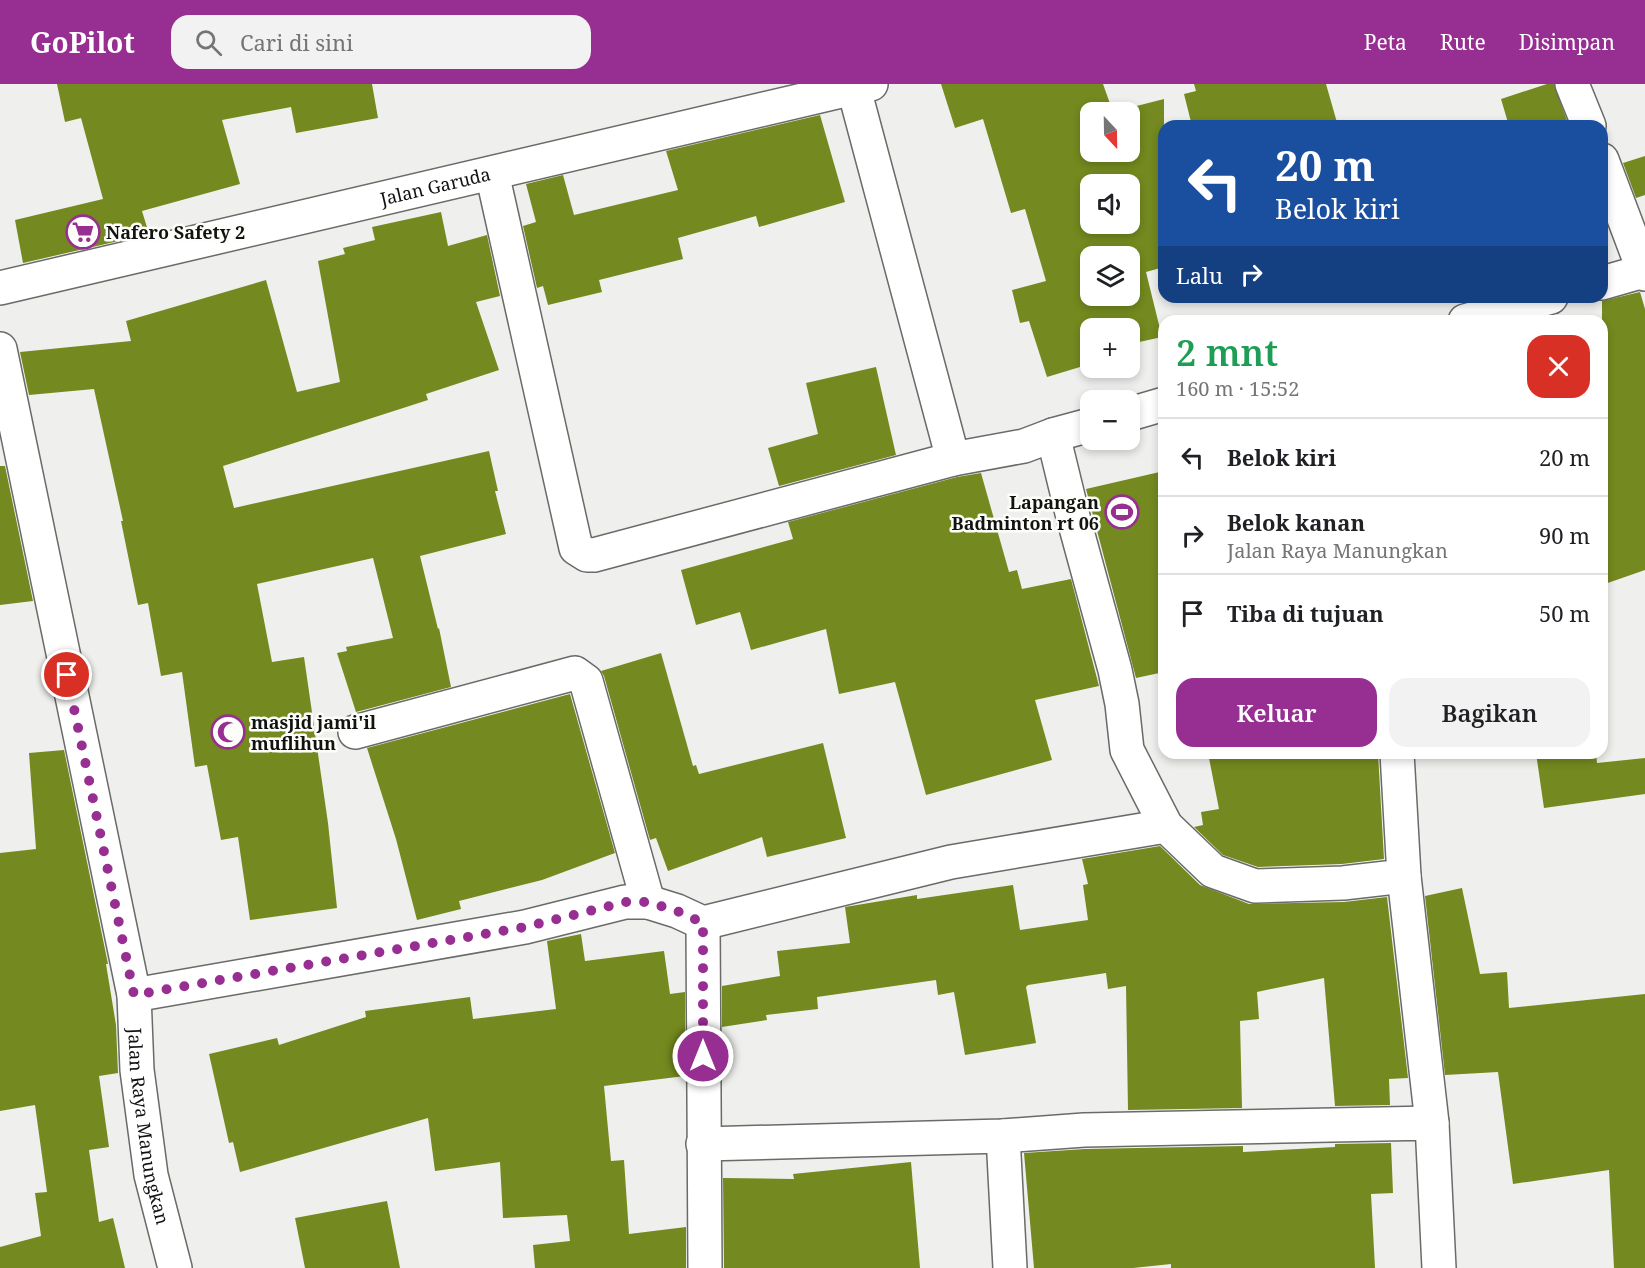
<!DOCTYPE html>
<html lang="id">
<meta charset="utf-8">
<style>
:root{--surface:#fff;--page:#f2f2f2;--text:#202124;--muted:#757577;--line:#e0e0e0;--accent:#972e91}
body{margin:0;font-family:"Noto Serif",serif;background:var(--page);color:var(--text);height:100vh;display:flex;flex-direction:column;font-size:22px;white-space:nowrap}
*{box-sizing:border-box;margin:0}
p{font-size:20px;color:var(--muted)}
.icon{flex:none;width:33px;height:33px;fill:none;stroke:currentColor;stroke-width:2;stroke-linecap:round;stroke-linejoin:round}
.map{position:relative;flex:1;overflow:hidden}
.drawer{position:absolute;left:1158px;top:231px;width:450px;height:444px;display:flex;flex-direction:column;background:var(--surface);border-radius:18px;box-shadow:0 3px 9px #0003}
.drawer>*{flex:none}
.banner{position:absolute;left:1158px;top:36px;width:450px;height:183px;border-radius:18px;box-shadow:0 3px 9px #0003;background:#1a4fa0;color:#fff;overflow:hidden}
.needle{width:39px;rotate:158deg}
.tools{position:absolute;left:1080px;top:18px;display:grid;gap:12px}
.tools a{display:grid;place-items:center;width:60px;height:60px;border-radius:12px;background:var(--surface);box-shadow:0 3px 9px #0003;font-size:30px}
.pin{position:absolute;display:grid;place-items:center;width:51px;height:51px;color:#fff;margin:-26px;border:3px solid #fff;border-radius:50%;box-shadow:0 2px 6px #0007}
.me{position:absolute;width:66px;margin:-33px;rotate:0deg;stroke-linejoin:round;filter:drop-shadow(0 0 4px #0008)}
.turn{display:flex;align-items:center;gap:21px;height:126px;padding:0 18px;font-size:27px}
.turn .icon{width:78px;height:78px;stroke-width:2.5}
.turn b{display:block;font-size:42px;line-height:51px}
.then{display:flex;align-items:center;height:57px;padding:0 18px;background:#0003;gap:12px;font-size:22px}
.round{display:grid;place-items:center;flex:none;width:63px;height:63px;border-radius:18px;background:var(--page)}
.headline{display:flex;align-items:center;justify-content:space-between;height:102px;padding:0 18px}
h1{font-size:36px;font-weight:600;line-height:45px;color:#1e9e55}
.action{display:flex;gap:12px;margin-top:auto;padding:12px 18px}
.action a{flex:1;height:69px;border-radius:18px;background:var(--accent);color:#fff;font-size:24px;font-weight:600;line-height:69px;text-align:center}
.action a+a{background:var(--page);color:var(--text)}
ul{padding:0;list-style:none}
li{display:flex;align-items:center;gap:18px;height:78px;padding:0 18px;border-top:2px solid var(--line)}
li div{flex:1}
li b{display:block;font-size:22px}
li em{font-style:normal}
header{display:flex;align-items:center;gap:36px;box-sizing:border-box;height:84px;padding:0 30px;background:var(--accent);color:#fff}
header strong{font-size:28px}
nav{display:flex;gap:33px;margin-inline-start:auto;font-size:21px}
.search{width:420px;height:54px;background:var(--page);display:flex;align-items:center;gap:15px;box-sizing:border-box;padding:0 21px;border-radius:18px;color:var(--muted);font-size:22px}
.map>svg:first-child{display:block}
.building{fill:#74891f;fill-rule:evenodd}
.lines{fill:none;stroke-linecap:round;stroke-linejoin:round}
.minor-casing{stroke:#6a6b68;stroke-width:36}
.major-casing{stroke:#6a6b68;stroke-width:36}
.minor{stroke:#fff;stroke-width:33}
.major{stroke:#fff;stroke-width:33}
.route{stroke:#972e91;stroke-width:10;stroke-dasharray:0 18}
.labels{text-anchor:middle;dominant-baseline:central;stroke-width:5;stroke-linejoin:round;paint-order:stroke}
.street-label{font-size:18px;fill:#121211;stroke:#fdfefa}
.poi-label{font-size:18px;font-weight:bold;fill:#121211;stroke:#fdfefa;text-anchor:start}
</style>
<header>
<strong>GoPilot</strong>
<div class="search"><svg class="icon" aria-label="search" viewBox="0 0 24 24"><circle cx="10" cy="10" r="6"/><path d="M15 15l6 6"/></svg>Cari di sini</div>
<nav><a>Peta</a><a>Rute</a><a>Disimpan</a></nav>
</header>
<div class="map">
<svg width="1645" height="1184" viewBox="0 0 1645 1184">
<rect width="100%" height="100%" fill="#eff0ed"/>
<path class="building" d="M57,0h315l6,34 -82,15 -5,-26 -69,13 18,64 -98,27 7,23 -126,29 -8,-43 88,-21 -22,-81 -16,4z
M941,0h162l10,28h-23v40h40v-40h-17l51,-13v168l-18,5 16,65 -32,7v-16h-40v36l-43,13 -18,-56 -9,2 -8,-33 34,-9 -21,-72 -14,4 -28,-94 -28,9zM1090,100h40v40h-40zM1090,172h40v40h-40z
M1194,0h132l12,42h-146l-8,-32 12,-3z
M1547,0h7l15,42h-60l-8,-27z
M820,31l25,87 -86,25 -3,-11 -78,22 5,21 -84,21 3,12 -54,13 -5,-19 -6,2 -14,-62 13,-4 -10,-38 37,-9 11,40 104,-25 -12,-39z
M1645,72v39l-9,3 -13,-35z
M441,128l7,34 39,-11 13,61 -24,6 23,68 -73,24 2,6 -205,66 11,42 255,-57 9,40h-3l11,43 -86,22 18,73 1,-1 12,59 -95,25 -19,-59 10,-2 -1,-4 47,-9 -20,-80 -116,26 15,78 32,-5 24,166 9,85 -87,12 -12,-83 -17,3 -14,-75 -12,2 -13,-95 -21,4 -13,-73 -10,2 -17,-84h2l-29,-132 -65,6 -9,-43 111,-11 -5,-20 140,-41 31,112 43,-10 -22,-121 27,-7 -2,-6 32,-8 -3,-13z
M1640,208l5,17v261l-43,15v-284z
M876,283l20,88 -117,31 -11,-38 50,-14 -12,-51z
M0,382h5l28,135 -33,4z
M1164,387v201l-28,6 -50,-189z
M981,389l28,99 8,-2 5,19 49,-10 28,107 -64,14 17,60 -126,35 -31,-113 -56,12 -13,-65 -75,21 -11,-38 -44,13 -15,-55 112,-31 -5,-17 169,-45z
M661,569l32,113 3,-1 3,9 124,-31 23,95 -79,19 -5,-20 -94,34 -12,-33 -6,2 -46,-164 -3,-5z
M570,610l45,159 -73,27 -83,21 2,8 -44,11 -21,-81 -29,-91z
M64,666l44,214h-2l10,61 2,48 -19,3 10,71 -20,3 10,72 14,-4 12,50h-125v-21l41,-11 -6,-43 12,-1 -12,-87 -35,6v-258l36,-4 -7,-96z
M1208,669h170l6,106 -42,5 -84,3 -35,-12 -29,-28 9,-2 -2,-13 18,-3z
M1536,669h60l1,10 48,-5v36l-101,14z
M1160,762l40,39 49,19 95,-2 43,-5 21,181 -19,1 1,26 -55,1 -11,-128 -67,14 2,27 -19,2 2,87 -114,2 -2,-124 -18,3 -2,-16 -78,12 -2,2 10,56 -71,12 -11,-63 -16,3 -2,-15 -119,17 1,12 -52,6 1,5 -45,7v-41l58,-10 -3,-25 73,-8 -5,-36 72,-12v4l96,-14 7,45 68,-10 -5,-35 5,-1 -6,-25z
M1462,804l18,86 27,-2 2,36 136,-14v274h-31l-5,-98 -96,14 -15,-112 -53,3 -20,-179z
M581,850l4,27 79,-10 6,43 15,-2v84l-81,10 7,75 13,-1 5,74 57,-7v41h-151l-2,-23 37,-4 -3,-26 -64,3 -3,-56 -65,9 -7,-53 -188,54 -7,-30 -4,1 -20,-89 68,-16 2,7 87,-28 -1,-6 105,-14 3,22 83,-10 -9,-68z
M1391,1059l2,50 -22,1 4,74h-204v-4l-38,4h-99l-10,-115 61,-4 158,-3v6l92,-5v-3z
M911,1078l9,106h-196l-1,-90 71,1 -1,-5z
M387,1117l13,67h-95l-10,-50z"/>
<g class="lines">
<g class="minor-casing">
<g id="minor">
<path d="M854,5l99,370 71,-13 29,-11 19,78 43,157 7,34 5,46 39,76"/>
<path d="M492,89l84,375 11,7h7l359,-96"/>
<path d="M1602,199l42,-12"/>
<path id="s1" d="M0,204l871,-204"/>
<path d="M1465,237l86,-24"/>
<path id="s2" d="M0,265l134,646 3,75 14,105 24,93"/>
<path d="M1130,330l34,-10"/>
<path d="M1053,351l37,-10"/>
<path d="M355,648l220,-59 11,8 62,221"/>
<path d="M1404,792l28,247"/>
<path d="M703,839l2,345"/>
<path d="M134,911l391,-68 100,-25h23l29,9 26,12 248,-61 215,-36 47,45 42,15 88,-3 61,-7 -7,-123"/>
<path d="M1003,1052l7,132"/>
<path d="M703,1060l300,-8 81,-6 348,-7 7,145"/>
</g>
</g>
<g class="major-casing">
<path id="major" d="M1572,0l17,42
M1602,76l43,114"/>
</g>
<use href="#minor" class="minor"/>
<use href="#major" class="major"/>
</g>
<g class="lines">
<path class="route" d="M67,591l67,320 391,-68 101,-25h22l29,9 26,12v133"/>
</g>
<defs>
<g id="supermarket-ring" transform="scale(1.725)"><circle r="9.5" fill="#fdfefa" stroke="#972e91" stroke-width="1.5"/><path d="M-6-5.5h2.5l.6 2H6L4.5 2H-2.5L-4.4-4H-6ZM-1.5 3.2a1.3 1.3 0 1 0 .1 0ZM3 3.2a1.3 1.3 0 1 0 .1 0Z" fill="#972e91"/></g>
<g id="stadium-ring" transform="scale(1.725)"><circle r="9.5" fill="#fdfefa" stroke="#972e91" stroke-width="1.5"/><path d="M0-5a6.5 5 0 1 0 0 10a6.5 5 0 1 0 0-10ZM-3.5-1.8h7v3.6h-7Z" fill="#972e91"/></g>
<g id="mosque-ring" transform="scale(1.725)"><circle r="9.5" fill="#fdfefa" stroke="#972e91" stroke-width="1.5"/><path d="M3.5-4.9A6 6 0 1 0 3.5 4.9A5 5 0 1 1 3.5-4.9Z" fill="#972e91"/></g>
</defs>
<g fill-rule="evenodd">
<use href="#supermarket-ring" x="83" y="148"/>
<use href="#stadium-ring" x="1122" y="428"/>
<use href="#mosque-ring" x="228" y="648"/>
</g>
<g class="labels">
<g class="street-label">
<text stroke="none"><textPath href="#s1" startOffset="447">Jalan Garuda</textPath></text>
<text stroke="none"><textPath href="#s2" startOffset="792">Jalan Raya Manungkan</textPath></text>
</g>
<g class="poi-label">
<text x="106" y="148">Nafero Safety 2</text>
<text x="1099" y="418" text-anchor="end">Lapangan<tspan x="1099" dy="21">Badminton rt 06</tspan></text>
<text x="251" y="638">masjid jami'il<tspan x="251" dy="21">muflihun</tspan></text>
</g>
</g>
</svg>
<div class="tools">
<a><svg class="needle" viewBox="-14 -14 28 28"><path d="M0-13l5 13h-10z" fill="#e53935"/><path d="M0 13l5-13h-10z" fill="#757577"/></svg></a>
<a><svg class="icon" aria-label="sound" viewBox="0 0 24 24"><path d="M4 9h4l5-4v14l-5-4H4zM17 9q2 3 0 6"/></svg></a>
<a><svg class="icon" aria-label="layers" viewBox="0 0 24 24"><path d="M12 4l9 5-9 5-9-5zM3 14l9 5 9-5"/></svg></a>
<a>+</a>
<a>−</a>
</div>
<div class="pin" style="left:67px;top:591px;background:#d93025"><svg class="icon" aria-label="arrive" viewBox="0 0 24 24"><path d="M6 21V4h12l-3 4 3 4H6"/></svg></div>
<svg class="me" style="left:703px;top:972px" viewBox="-20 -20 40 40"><circle r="17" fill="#972e91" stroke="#fff" stroke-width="3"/><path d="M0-11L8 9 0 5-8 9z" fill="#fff"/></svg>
<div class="banner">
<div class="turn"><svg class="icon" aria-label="left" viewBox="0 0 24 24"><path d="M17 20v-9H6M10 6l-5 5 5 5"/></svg><div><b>20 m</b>Belok kiri</div></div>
<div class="then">Lalu<svg class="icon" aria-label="right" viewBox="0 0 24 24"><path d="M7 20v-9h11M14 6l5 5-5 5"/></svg></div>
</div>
<section class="drawer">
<div class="headline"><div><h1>2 mnt</h1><p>160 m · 15:52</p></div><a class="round" style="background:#d93025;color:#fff"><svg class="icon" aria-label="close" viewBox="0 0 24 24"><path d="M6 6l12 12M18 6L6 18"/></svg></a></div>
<ul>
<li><svg class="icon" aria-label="left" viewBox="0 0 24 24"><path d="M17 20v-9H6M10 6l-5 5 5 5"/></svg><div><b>Belok kiri</b></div><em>20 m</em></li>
<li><svg class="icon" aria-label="right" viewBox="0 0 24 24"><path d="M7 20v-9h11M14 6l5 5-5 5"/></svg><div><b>Belok kanan</b><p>Jalan Raya Manungkan</p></div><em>90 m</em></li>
<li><svg class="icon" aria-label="arrive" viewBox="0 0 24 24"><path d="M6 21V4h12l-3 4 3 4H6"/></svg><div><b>Tiba di tujuan</b></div><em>50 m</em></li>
</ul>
<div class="action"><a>Keluar</a><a>Bagikan</a></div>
</section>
</div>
